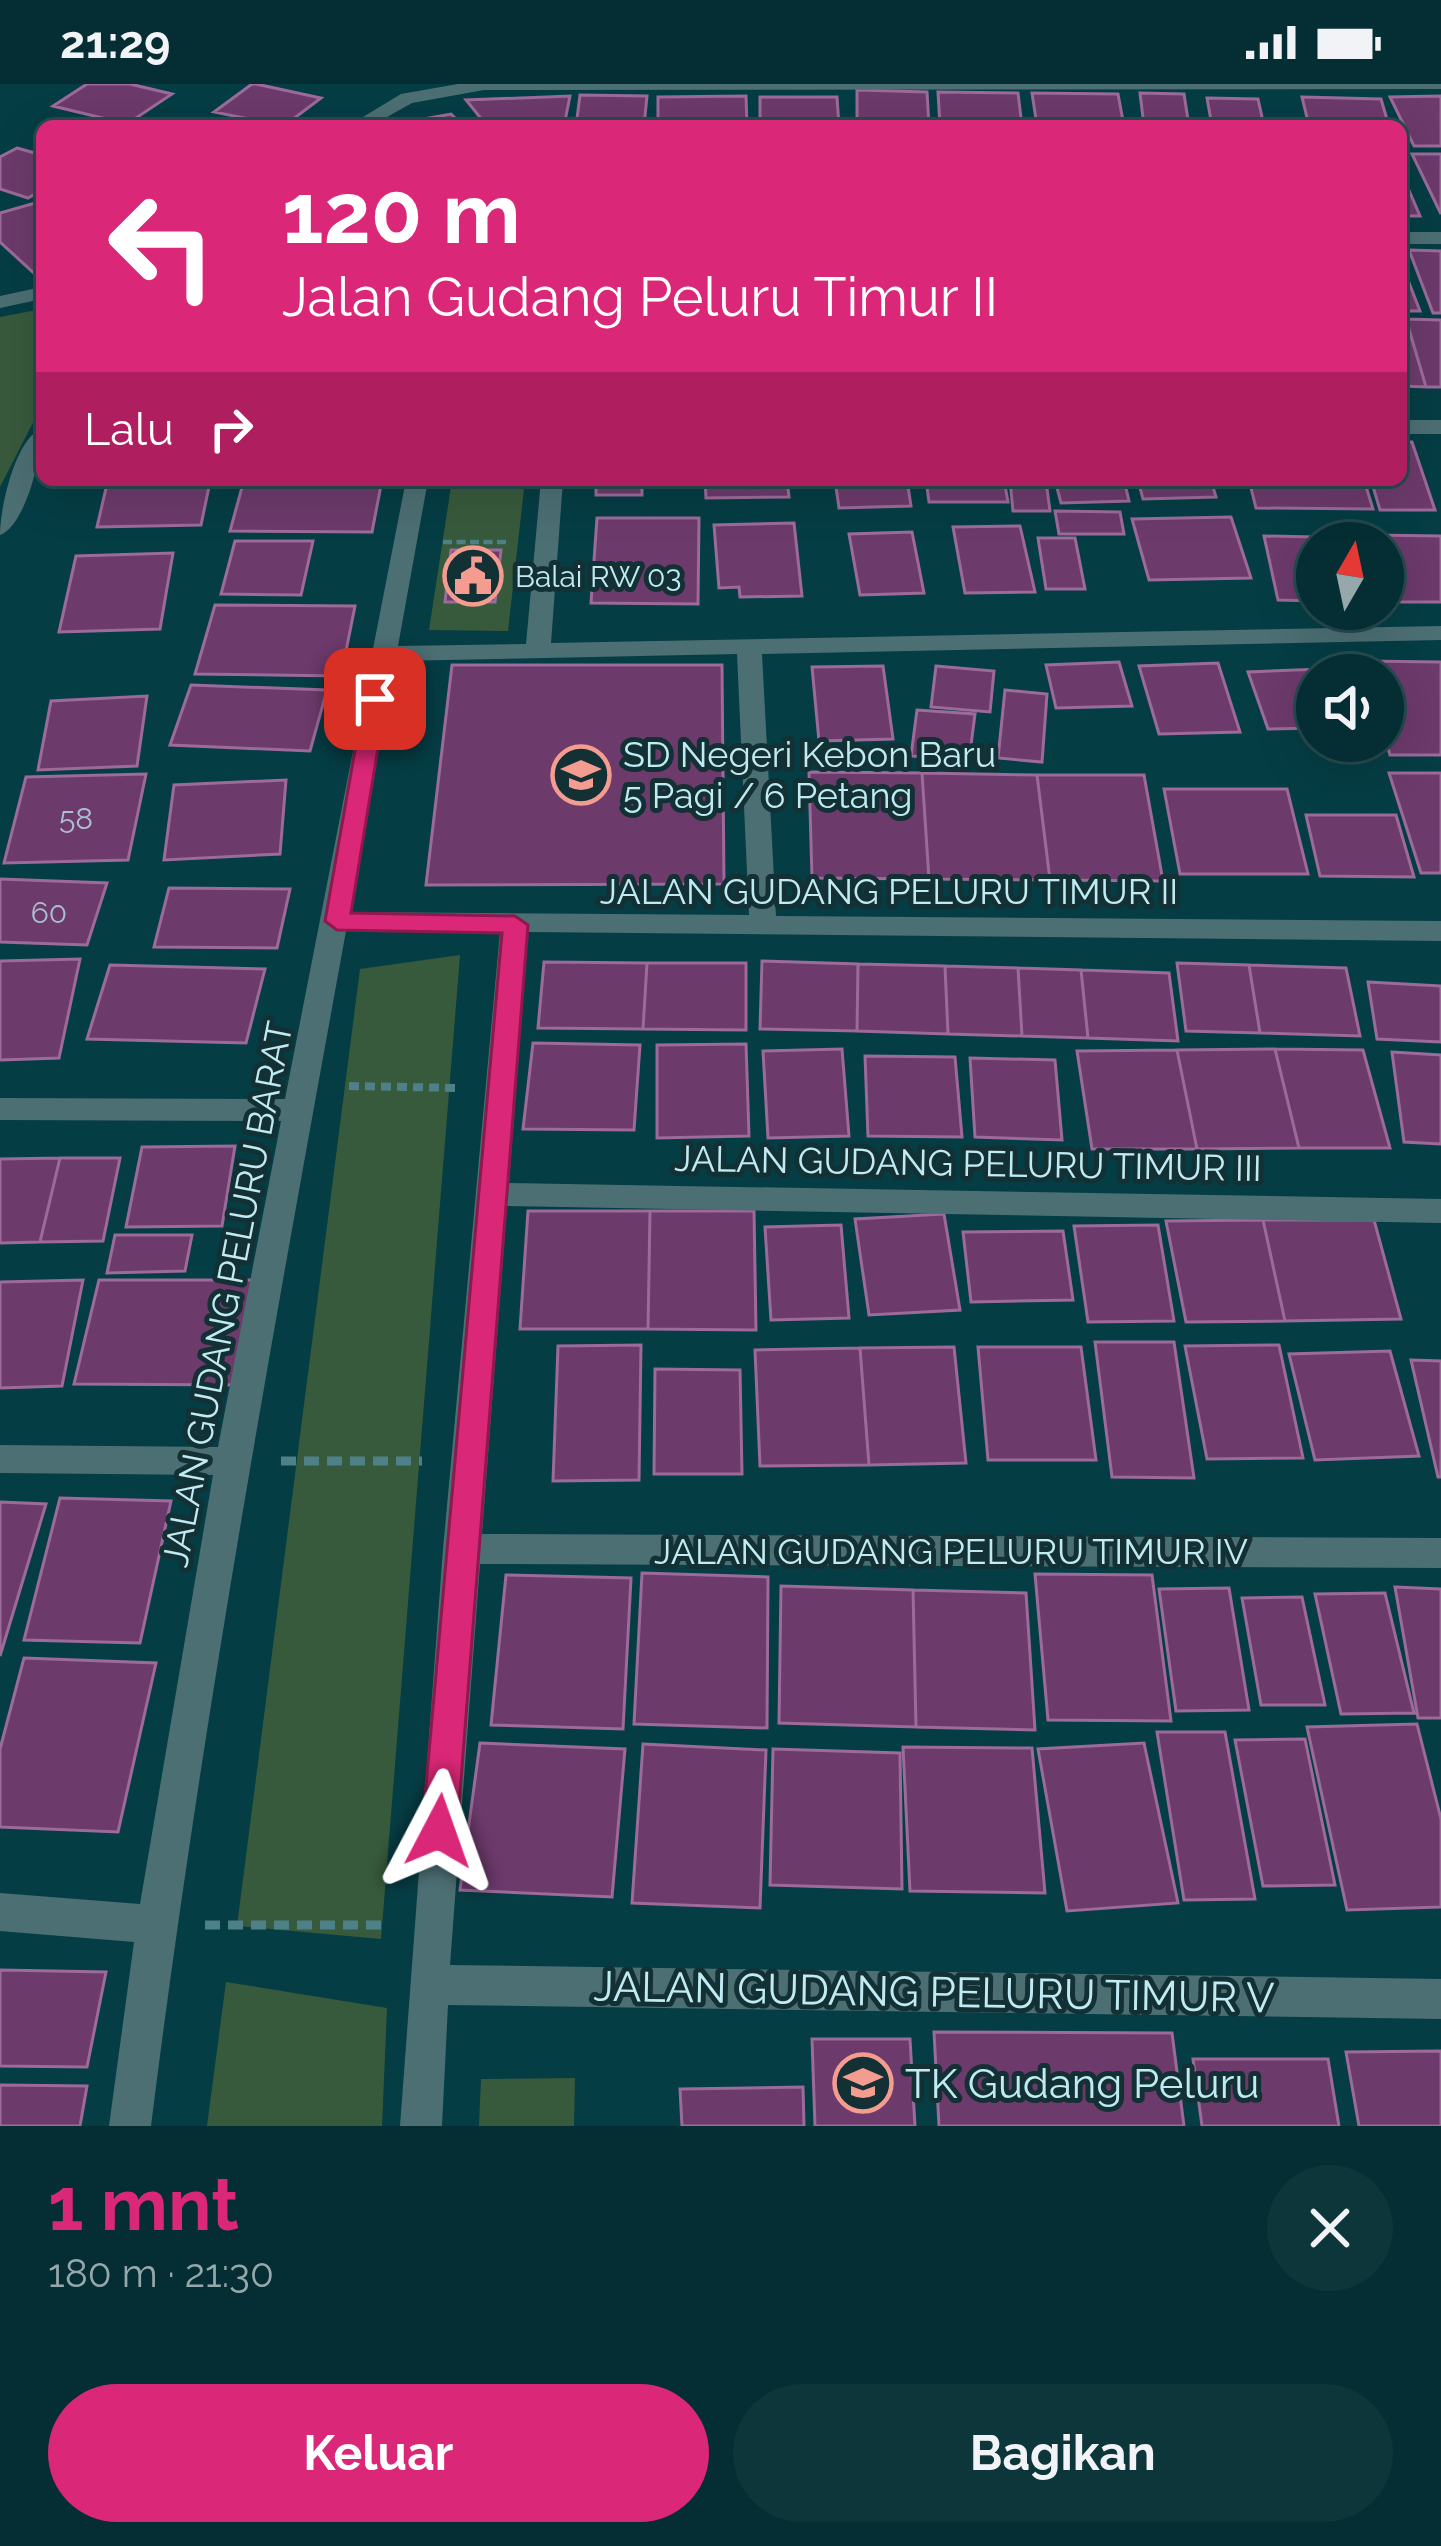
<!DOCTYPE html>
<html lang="id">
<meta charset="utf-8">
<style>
:root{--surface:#042e33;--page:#0d363b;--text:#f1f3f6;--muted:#97a8ac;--line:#254a4e;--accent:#db2777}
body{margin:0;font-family:Raleway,sans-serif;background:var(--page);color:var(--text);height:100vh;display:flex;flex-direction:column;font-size:45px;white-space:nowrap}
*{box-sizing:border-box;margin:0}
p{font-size:39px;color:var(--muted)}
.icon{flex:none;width:66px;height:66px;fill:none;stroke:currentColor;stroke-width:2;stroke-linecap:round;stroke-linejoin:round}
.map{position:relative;height:2042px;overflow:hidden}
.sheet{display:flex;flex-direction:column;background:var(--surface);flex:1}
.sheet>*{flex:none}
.hud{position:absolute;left:36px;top:36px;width:1371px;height:366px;border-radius:18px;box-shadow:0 12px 48px #0002,0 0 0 3px var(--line);background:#db2777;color:#fff;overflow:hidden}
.needle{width:78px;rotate:9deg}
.controls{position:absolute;left:1296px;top:438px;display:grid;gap:24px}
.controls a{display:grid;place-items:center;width:108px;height:108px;border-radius:50%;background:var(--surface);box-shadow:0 12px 48px #0002,0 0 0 3px var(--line);font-size:60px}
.pin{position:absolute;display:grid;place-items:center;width:102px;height:102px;color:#fff;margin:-51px;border-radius:24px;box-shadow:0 6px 18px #0006}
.me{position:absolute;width:132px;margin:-66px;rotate:4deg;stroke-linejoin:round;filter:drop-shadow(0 0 9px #0008)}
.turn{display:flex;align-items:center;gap:42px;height:252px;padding:0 48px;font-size:54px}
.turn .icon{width:156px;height:156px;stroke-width:2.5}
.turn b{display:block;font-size:84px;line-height:102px}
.then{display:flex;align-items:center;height:114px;padding:0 48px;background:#0003;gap:24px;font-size:45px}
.round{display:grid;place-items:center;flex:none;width:126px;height:126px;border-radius:63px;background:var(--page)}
.overview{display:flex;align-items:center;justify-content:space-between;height:204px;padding:0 48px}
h1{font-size:72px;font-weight:700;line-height:90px;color:var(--accent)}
.primary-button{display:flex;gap:24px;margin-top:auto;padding:24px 48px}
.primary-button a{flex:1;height:138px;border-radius:72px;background:var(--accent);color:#fff;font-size:48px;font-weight:700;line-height:138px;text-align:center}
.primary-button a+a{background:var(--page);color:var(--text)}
.status{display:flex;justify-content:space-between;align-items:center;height:84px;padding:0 60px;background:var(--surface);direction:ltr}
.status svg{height:33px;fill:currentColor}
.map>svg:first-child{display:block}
.green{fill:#385a3c}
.building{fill:#6c3a6b;stroke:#9c6b9a;stroke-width:3}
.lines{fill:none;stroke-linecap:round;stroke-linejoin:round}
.path-far2{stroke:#4d8087;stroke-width:4.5;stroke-dasharray:9 4.5;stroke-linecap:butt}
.path-far1{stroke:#4d8087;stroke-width:8;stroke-dasharray:10 6;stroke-linecap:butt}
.path{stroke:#4d8087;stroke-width:9;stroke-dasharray:15 8;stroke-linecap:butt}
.street{fill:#4c6f74;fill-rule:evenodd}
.route{fill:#db2777;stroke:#8e194d;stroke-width:3}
.labels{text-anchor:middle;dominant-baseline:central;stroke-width:10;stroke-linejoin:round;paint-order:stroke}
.far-poi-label{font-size:30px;fill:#c0ebf2;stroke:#133035;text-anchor:start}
.number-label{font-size:30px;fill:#abbfd0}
.poi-label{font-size:36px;fill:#c0ebf2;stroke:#133035;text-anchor:start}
.street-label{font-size:36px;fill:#c0ebf2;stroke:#133035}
.near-street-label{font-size:42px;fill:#c0ebf2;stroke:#133035}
.near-poi-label{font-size:42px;fill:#c0ebf2;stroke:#133035;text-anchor:start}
</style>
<div class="status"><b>21:29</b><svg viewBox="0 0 49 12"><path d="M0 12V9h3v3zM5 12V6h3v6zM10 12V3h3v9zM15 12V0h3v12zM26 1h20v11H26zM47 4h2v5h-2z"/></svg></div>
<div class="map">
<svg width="1441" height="2042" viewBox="0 0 1441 2042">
<rect width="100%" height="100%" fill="#053d44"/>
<path class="green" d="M42,225v96l-42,82v-170z
M452,396h73l-17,151 -79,-1z
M460,871l-79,984 -144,-13 123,-957z
M226,1898l161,26 -5,118h-175z
M575,1994l-1,48h-95l2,-47z"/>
<path class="building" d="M87,0h43l42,10 -45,30 -74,-18z
M252,0h4l65,14 -37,28 -70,-14z
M857,6l70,2 2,34h-72z
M938,8l80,1 4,33h-82z
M1032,9l86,1 6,32h-87z
M1140,9l44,1 5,32h-45z
M580,11l67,1 -3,30h-68z
M570,12l-6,30h-77l-21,-26z
M746,12l1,30h-89v-29z
M1441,12v50h-27l-24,-49z
M760,13h77l2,29h-79z
M1302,13l79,2 8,27h-80z
M1207,14l51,1 6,27h-52z
M451,30l12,12h-69l7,-3z
M17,64l25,7v35l-14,8 -28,-9v-32z
M1412,70h29v60z
M1401,88l19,44h-19z
M42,117v73l-5,2 -37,-34v-29z
M1409,166l32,1v62h-8z
M1401,178l19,49h-19z
M1401,235h5l20,68 -25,-1z
M1406,235l35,1v67h-15z
M1401,358h11l23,68h-55l-9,-30h30z
M244,396h138l-10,52 -142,-1z
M596,396h46v15h-46z
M705,396h82l2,17 -83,1z
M835,396h72l4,26 -72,2z
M926,396h78l4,22h-79z
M1010,396l36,1 4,30h-37z
M1055,396h69l5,21 -68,2z
M1138,396h73l5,17 -73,2z
M1249,396h115l9,29 -117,-1z
M210,398l-9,43 -104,2 10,-43z
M1055,427l65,1 4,22h-65z
M1231,433l20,61 -102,2 -17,-61z
M597,434h102l-1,86 -107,-1z
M794,439l8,73 -62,1 -1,-10 -20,1 -5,-63z
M1020,442l15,66 -70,1 -12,-66z
M912,448l12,61 -64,2 -11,-61z
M1372,451l69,1v66h-50l-8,-29v-30h-9z
M1264,452l99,2 1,5h-47v58l-39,-1z
M1038,454h37l10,51h-39z
M235,457h78l-12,54 -80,-1z
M451,466h50l-6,52h-50z
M173,469l-13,76 -101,3 17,-76z
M215,521l140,1 -14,70 -146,-2z
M1363,577l78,1v93h-51l-7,-24v-56h-16z
M1119,578l13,44 -76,2 -10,-43z
M1218,579l22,69 -81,2 -20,-68z
M452,581h270l2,219 -298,1z
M883,582l10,73 -74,2 -7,-74z
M936,582l58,5 -4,41 -59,-5z
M1321,585l3,6h-7v53l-49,1 -20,-57z
M191,601l136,5 -17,61 -140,-6z
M1005,606l42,4 -5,68 -44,-4z
M147,612l-10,70 -99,4 13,-69z
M917,626l58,4 -6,47 -58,-5z
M809,688l113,1 7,106 -117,-1z
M922,689l115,2 13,105 -121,-1z
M1389,689h52v100h-20z
M146,690l-18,86 -124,3 22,-86z
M1037,691h107l19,106 -113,-1z
M286,696l-6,74 -116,6 10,-75z
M1164,705h123l21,85h-128z
M1306,731h90l18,62 -94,-1z
M0,795l107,4 -20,62 -87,-3z
M169,804l121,1 -13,59 -123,-1z
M80,875l-21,99 -59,2v-99z
M762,877l96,3 -1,67 -97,-2z
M544,878l103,1 -4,66 -105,-1z
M647,879h99v67l-103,-1z
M1177,879l72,2 11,68 -74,-2z
M858,880l87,2 3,68 -91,-3z
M110,881l155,4 -19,74 -159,-4z
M1249,881l97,3 14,68 -100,-3z
M945,882l73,2 4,68 -74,-2z
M1018,884l63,2 7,68 -66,-2z
M1081,886l88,3 9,68 -90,-3z
M1368,898l73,4v56l-64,-3z
M533,959l107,2 -6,85 -111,-1z
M746,960l3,92 -92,2v-93z
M842,965l7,87 -81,2 -5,-87z
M1275,965l24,99 -102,1 -20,-99z
M1275,965l88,1 27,98h-91z
M1177,966l20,99h-105l-15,-98z
M1392,968l49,3v89l-37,-2z
M865,972l90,1 7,80 -94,-1z
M970,974l85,2 7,80 -87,-3z
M235,1062l-13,80 -96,1 16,-80z
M60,1074h60l-17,83 -63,1z
M60,1074l-20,84 -40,1v-84z
M528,1127h122l-2,118h-128z
M650,1127h104l2,119 -108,-1z
M944,1130l16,96 -91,5 -14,-96z
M1263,1136h111l27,99 -116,2z
M1263,1136l22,101 -99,1 -20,-101z
M841,1141l8,93 -78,2 -6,-93z
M1158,1141l16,96 -86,1 -14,-96z
M1063,1147l10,69 -102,2 -8,-70z
M115,1151h77l-7,36 -78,2z
M83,1196l-21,106 -62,2v-106z
M99,1196h161l-19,105 -167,-1z
M1095,1258h79l20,136 -82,-1z
M641,1261l-2,135 -86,1 5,-135z
M1279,1261l24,113 -96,1 -22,-113z
M954,1263l12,116 -97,2 -9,-117z
M978,1263h103l15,113h-108z
M860,1264l9,117 -109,1 -5,-116z
M1390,1267l29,105 -104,4 -26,-106z
M1411,1276l30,1v116h-3z
M655,1285l85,1 2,104h-88z
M60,1414l111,3 -31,142 -116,-3z
M0,1418l46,2 -46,152z
M642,1489l126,4 -1,151 -133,-4z
M1035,1490l117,1 19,146 -123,-1z
M506,1491l125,3 -8,151 -132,-4z
M781,1502l132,4 3,137 -137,-4z
M1395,1503l46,2v129h-23z
M1229,1504l20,122 -73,1 -17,-122z
M913,1506l113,3 9,137 -119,-3z
M1385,1509l29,120 -73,1 -26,-120z
M1302,1513l23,108h-64l-19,-107z
M24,1574l132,5 -38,169 -118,-5v-78z
M1417,1640l24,95v88l-94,3 -40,-183z
M1157,1648h68l30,167 -71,1z
M1305,1655l30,146 -72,1 -28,-146z
M480,1659l145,6 -13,148 -152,-7z
M1144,1659l34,160 -111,8 -29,-162z
M643,1660l123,6 -6,158 -128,-5z
M903,1663l129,1 13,145 -135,-2z
M773,1665l127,4 2,136 -132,-4z
M0,1886l106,2 -19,95 -87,-1z
M934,1948l238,1 12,93h-245z
M812,1955h98l5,87h-100z
M1441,1967v75h-82l-13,-74z
M1193,1975h135l11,67h-137z
M0,2001l87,1 -7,40h-80z
M803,2003l1,39h-122l-2,-37z"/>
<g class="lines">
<path class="path-far2" d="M443,458h63"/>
<path class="path-far1" d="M349,1002l111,2"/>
<path class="path" d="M281,1377h141
M205,1841h183"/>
<path class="street" d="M458,0h983v5l-957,1 -72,13 -41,23h-23l53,-32z
M1401,148h40v12h-40z
M42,203v12l-42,9v-12z
M1401,336h40v14h-40z
M42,344c0,27 -16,97 -42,107 0,-27 15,-96 42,-107z
M406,396h22l-30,166 128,-2 15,-164h22l-12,163 890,-17v14l-679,14 14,262 665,5v20l-913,-9 -19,251 932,16v24l-934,-17 -25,328 959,4v30l-961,-4 -30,401 991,14v40l-993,-14 -6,121h-42l43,-577 57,-617 -154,-1c-72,396 -145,794 -195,1195h-42l25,-184 -134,-11v-38l140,11 73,-429 -213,-2v-28l218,2 63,-326 -281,-1v-22l285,1zM737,570l12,261 -400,-3 46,-251z"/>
</g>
<path class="route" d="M375,608l11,7 -35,214 164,3 13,9 -71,906 -5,12 -13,5 -12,-5 -5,-12 80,-898 -165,-3 -12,-9 39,-222z"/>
<defs>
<g id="civic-ring" transform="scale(3)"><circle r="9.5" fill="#133035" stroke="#f59c91" stroke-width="1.5"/><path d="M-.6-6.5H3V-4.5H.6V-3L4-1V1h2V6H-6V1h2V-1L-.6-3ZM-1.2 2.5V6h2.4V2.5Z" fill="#f59c91"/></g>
<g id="school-ring" transform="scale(3)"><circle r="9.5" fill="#133035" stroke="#f59c91" stroke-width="1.5"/><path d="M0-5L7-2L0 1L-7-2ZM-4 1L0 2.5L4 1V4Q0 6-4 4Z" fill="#f59c91"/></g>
</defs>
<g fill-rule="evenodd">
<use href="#civic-ring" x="473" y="492"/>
<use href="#school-ring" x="581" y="691"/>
<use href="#school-ring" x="863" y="1999"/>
</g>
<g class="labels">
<g class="far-poi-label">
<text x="515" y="492">Balai RW 03</text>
</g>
<g class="number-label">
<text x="76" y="734">58</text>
<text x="49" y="828">60</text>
</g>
<g class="poi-label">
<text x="623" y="670">SD Negeri Kebon Baru<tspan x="623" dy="41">5 Pagi / 6 Petang</tspan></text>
</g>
<g class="street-label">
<text x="889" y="807">JALAN GUDANG PELURU TIMUR II</text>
<text transform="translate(968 1079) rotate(1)">JALAN GUDANG PELURU TIMUR III</text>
<text transform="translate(227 1210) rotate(-79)">JALAN GUDANG PELURU BARAT</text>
<text x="951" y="1467">JALAN GUDANG PELURU TIMUR IV</text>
</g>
<g class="near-street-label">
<text transform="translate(934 1908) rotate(1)">JALAN GUDANG PELURU TIMUR V</text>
</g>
<g class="near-poi-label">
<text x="905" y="1999">TK Gudang Peluru</text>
</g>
</g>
</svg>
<div class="controls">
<a><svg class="needle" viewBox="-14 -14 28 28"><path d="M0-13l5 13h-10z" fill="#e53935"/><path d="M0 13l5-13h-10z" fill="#97a8ac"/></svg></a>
<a><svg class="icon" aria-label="sound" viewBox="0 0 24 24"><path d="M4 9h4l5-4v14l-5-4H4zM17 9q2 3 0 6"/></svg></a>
</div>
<div class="pin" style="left:375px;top:615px;background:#d93025"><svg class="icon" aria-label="arrive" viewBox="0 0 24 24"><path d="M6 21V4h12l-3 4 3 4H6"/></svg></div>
<svg class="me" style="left:439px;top:1747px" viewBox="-20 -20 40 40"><path d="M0-17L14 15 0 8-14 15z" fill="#db2777" stroke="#fff" stroke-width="4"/></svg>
<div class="hud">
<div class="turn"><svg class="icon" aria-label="left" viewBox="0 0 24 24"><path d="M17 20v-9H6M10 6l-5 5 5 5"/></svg><div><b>120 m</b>Jalan Gudang Peluru Timur II</div></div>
<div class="then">Lalu<svg class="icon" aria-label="right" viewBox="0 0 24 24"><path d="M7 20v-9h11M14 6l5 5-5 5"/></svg></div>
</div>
</div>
<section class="sheet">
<div class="overview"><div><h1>1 mnt</h1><p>180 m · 21:30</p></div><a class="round"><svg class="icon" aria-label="close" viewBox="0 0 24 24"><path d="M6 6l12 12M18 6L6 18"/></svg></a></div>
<div class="primary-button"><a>Keluar</a><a>Bagikan</a></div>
</section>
